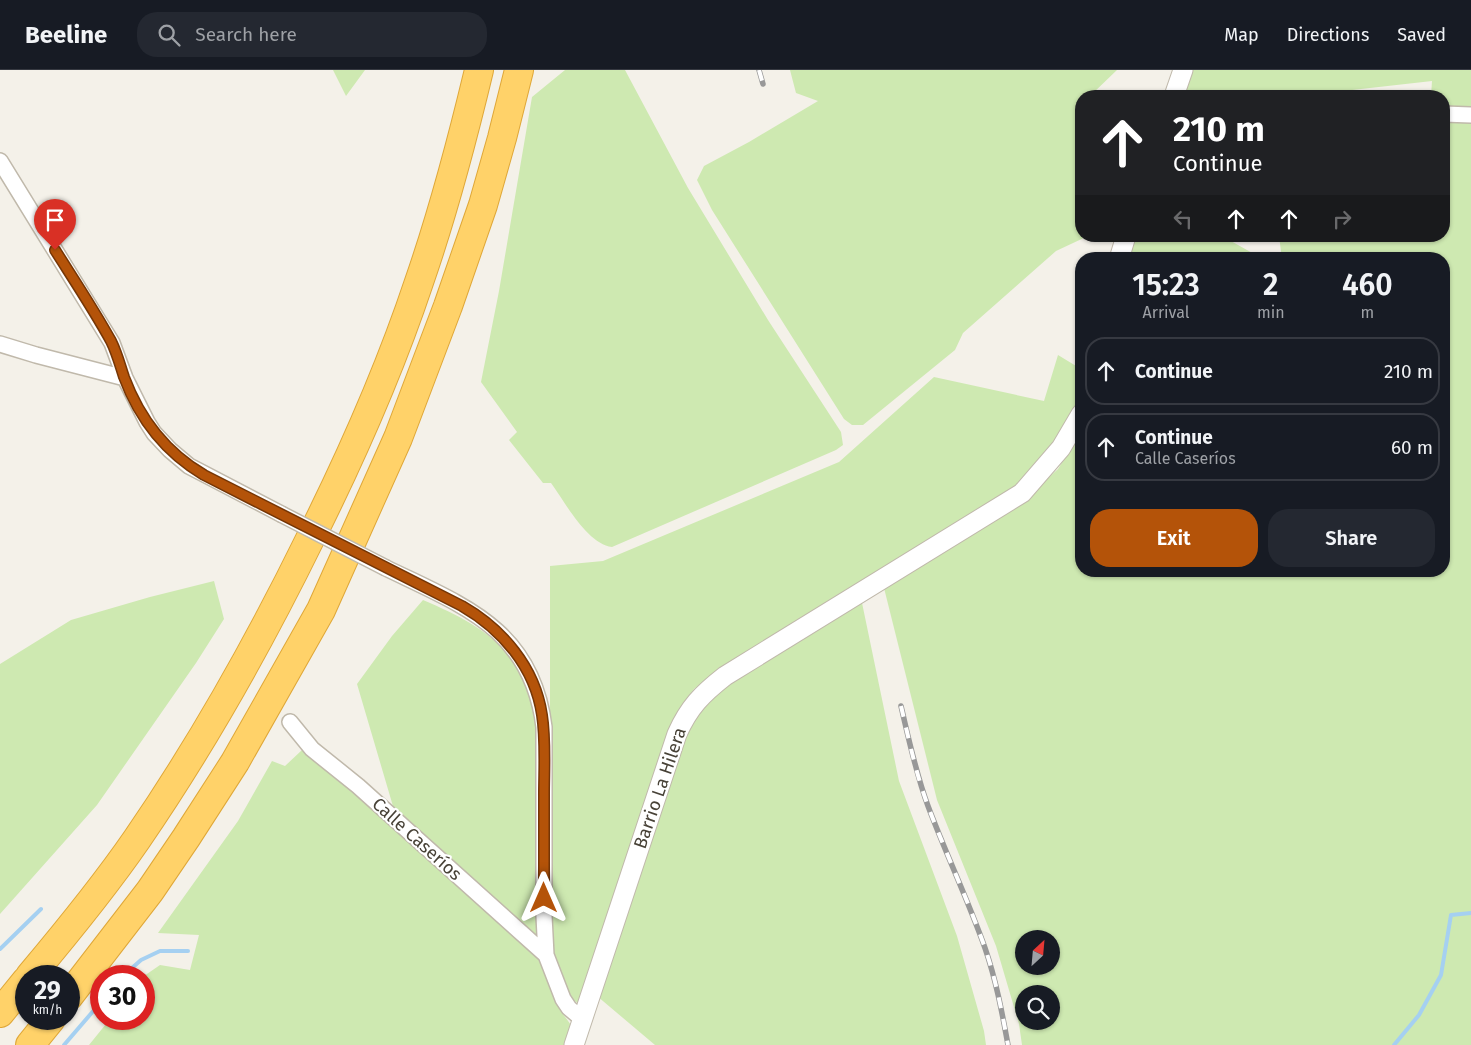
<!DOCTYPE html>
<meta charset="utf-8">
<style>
:root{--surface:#171b24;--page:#242831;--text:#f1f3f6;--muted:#9ea1a6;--line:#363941;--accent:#b45309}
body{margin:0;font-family:"Fira Sans",sans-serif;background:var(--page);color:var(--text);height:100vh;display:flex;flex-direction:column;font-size:19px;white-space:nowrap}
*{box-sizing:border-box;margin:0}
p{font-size:16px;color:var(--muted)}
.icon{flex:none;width:28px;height:28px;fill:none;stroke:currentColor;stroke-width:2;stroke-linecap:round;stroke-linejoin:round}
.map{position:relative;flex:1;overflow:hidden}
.sheet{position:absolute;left:1075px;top:182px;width:375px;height:325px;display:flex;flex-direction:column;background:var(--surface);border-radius:20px;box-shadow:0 1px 4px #0004}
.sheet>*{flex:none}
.guide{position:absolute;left:1075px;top:20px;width:375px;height:152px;border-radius:20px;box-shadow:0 1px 4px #0004;background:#202124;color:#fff;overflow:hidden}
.needle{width:32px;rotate:26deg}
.tools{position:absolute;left:1015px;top:860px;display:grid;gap:10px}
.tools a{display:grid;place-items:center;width:45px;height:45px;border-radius:50%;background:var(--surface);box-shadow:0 1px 4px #0004;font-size:25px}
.speed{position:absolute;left:15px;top:895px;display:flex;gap:10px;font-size:25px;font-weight:700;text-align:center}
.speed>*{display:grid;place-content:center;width:65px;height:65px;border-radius:50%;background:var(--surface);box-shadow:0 1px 4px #0004;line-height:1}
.speed small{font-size:12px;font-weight:400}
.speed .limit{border:8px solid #d22;background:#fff;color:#111}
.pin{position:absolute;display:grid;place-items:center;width:42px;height:42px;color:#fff;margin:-51px -21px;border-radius:50% 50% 50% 0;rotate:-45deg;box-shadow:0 0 5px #0007}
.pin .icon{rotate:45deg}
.me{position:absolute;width:55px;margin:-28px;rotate:0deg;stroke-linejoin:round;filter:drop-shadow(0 0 4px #0008)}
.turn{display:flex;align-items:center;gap:18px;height:105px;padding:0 15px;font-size:22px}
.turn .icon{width:65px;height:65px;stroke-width:2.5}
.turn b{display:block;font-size:35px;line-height:42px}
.lanes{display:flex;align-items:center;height:48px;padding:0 15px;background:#0003;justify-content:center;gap:25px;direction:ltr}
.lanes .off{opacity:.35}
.eta{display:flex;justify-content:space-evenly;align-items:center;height:85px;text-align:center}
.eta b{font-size:30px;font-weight:600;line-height:35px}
.action{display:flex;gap:10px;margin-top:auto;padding:10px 15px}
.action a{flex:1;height:58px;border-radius:20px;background:var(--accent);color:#fff;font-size:20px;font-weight:600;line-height:58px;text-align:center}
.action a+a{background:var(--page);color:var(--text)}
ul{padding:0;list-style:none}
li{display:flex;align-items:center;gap:15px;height:68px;margin:0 10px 8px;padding:0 5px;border:2px solid var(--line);border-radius:20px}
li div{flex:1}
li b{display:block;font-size:19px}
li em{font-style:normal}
header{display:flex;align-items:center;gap:30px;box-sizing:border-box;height:70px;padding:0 25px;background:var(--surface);border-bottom:1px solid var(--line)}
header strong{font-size:24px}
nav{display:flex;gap:28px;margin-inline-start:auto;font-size:18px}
.search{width:350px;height:45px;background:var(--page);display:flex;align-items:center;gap:12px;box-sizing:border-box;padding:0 18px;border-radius:20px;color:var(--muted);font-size:19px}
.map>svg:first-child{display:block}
.green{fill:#cee9b1;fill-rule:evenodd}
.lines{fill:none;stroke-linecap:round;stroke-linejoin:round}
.stream{stroke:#a5d0f1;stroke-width:4}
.minor-casing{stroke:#c0b9ab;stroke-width:18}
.tertiary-casing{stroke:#c0b9ab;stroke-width:21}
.motorway-casing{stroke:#dfa738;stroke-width:30}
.minor{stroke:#fff;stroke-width:15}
.tertiary{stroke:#fff;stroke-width:19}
.motorway{stroke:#ffd269;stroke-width:28}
.rail-casing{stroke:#989898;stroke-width:5.5}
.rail{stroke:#fff;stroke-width:4;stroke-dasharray:11;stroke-linecap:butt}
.minor-bridge-casing{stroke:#c0b9ab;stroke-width:18;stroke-linecap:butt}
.minor-bridge{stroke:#fff;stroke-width:15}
.route-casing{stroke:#753606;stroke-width:12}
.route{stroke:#b45309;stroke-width:9}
.labels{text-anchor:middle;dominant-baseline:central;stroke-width:4;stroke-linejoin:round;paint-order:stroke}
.street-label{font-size:18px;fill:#484237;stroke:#fff}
</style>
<header>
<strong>Beeline</strong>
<div class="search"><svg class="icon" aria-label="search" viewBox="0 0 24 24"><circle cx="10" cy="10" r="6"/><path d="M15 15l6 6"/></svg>Search here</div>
<nav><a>Map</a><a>Directions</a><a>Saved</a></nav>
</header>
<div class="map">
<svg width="1471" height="975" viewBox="0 0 1471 975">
<rect width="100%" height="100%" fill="#f4f1e9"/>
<path class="green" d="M333,0h32l-19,26z
M565,0h60l63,118 80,132 73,112 2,13 -7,5 -224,97c-25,-3 -47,-45 -61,-64h-8l-34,-43 8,-8 -36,-50 18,-91 33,-194z
M790,0h327l-27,26h-9v9l-3,3 3,34v94h7l-32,15 -93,82 -8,17 -92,75h-11l-8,-6 -132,-209 -15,-30 7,-14 45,-24 69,-41 -22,-8z
M1191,0h280v39l-27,-2v-11h-13l1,-15 -133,15h-118z
M1444,49h27v926h-449l-3,-21 -23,-78 -59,-146 -54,-216 150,-92 25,-23 23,-37v139h363v-312h-162l-3,-23h165zM1024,869h27v27h-27zM1024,924h27v27h-27z
M1133,166h89l41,23h-137z
M1058,285l23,14v28l-4,11 -21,37 -28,34 -310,191 -24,19 -18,26 -15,40 -80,251 -12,-10 -19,-52v-378l53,-5 236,-99 95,-85 110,24z
M214,511l10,38 -28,44 -99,142 -97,109v-250l71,-44 79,-23z
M861,528l38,183 58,155 27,95 2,14h-331l-58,-49 90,-269 30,-39z
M423,530c44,19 81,37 103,83 15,32 12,86 12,120 -1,46 -1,91 -1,137l-142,-127 -38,-129 35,-48z
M302,680l71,54 66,66 79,65 19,21 9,15 14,39 11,15 -6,20h-476l21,-26h34v-43l16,-11 30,5 9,-35 -41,-2 80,-112 34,-60 13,5z"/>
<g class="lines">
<path class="stream" d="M0,879l41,-40
M123,906l18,-16 19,-9h28
M64,975l37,-43
M1394,975l25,-30 22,-40 10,-60 20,-2"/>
<g class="minor-casing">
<path id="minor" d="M1444,44l27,1
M0,91l112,182 13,35 22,44 7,11 16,17 19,16 92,48
M0,274l36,11 89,23
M386,498c78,38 146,61 158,159v189l2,39 17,44 6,9 13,11
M290,652l22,27 46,37 188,169"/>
</g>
<g class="tertiary-casing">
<path id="tertiary" d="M1174,26l9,-26
M1119,189l7,-23
M574,975l103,-311c12,-27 25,-40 48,-58l297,-183 39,-45 20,-34"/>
</g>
<g class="motorway-casing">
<path id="motorway" d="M30,906c37,-44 74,-89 107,-137 66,-96 123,-198 174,-302 41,-82 79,-168 108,-255 24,-69 43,-141 60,-212
M69,926l81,-105 36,-53 49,-76 86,-152 77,-172 50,-132 35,-101 19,-67 17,-68
M0,943l26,-32
M30,975l21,-26"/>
</g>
<use href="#minor" class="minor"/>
<use href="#tertiary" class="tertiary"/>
<use href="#motorway" class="motorway"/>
<g class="rail-casing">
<path id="rail" d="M759,0l4,14
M901,636c8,34 15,68 27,100 18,48 40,94 57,142 11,32 17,64 23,97"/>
</g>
<use href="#rail" class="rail"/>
<g class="minor-bridge-casing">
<path id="minor-bridge" d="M281,444l105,54"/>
</g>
<use href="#minor-bridge" class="minor-bridge"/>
</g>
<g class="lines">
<g class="route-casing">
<path id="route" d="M55,180c19,30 39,60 56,91 6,12 9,24 13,36 16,43 41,75 80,98l258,131c40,23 73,61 80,109 4,26 2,54 2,80 0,34 0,68 0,103"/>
</g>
<use href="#route" class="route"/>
</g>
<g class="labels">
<g class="street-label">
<text transform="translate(660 718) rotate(-71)">Barrio La Hilera</text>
<text transform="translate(417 769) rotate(42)">Calle Caseríos</text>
</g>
</g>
</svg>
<div class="tools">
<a><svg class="needle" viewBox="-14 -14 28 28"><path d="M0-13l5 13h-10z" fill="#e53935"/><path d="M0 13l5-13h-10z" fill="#9ea1a6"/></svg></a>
<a><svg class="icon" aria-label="search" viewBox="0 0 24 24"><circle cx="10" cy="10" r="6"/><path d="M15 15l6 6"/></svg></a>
</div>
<div class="speed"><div>29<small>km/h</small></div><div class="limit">30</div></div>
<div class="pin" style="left:55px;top:180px;background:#d93025"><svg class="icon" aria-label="arrive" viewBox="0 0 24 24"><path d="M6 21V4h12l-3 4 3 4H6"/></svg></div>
<svg class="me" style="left:544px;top:828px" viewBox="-20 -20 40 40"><path d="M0-17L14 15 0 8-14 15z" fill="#b45309" stroke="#fff" stroke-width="4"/></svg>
<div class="guide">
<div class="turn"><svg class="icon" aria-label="ahead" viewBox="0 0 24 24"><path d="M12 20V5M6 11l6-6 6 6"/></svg><div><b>210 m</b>Continue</div></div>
<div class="lanes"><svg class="icon off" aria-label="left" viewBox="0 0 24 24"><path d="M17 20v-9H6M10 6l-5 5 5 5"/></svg><svg class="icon" aria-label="ahead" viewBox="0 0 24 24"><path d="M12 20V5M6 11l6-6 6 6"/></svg><svg class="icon" aria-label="ahead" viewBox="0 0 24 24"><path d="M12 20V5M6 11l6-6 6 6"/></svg><svg class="icon off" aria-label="right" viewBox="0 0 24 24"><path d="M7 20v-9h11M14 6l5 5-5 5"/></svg></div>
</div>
<section class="sheet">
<div class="eta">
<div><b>15:23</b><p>Arrival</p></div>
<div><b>2</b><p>min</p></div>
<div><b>460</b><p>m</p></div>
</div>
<ul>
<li><svg class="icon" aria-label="ahead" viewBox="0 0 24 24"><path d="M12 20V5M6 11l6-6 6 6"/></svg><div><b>Continue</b></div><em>210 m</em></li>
<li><svg class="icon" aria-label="ahead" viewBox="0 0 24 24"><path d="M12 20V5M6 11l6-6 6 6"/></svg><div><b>Continue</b><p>Calle Caseríos</p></div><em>60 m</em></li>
</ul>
<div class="action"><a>Exit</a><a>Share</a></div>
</section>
</div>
